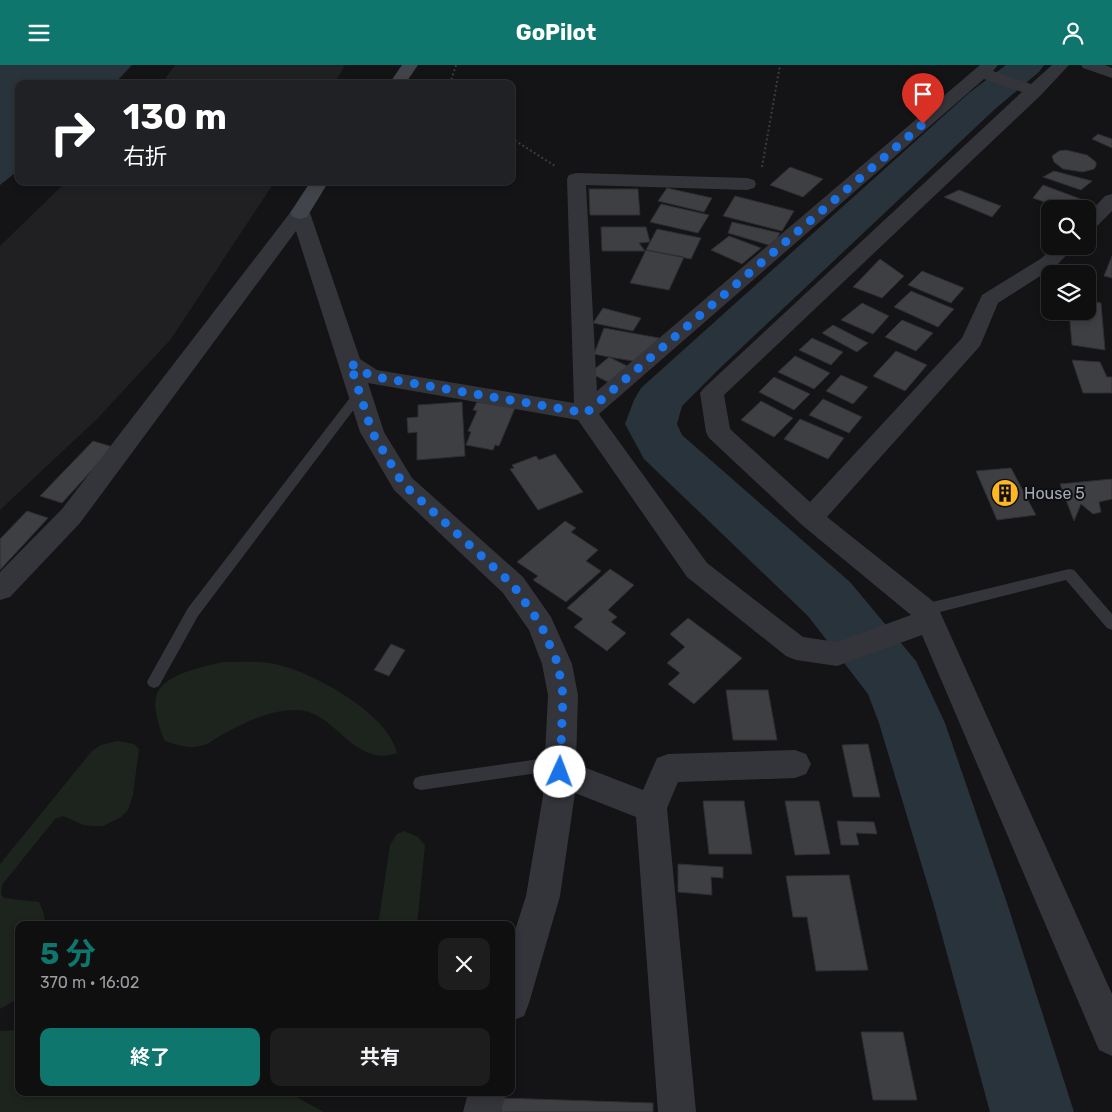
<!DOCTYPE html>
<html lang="ja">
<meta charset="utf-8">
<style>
:root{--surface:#0f0f10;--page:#1d1d1e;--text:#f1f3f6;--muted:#9b9c9f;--line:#2f2f30;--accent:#0f766e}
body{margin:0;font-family:Rubik,"Noto Sans JP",sans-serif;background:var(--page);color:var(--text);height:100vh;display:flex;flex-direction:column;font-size:19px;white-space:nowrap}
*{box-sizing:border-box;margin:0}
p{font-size:16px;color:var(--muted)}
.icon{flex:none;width:28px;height:28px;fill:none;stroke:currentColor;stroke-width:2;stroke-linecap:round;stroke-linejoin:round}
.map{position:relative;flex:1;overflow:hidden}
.drawer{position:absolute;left:15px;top:856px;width:500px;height:175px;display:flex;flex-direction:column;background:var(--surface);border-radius:10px;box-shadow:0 2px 8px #0003,0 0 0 1px var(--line)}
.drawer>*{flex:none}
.hud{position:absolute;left:15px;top:15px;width:500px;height:105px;border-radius:10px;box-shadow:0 2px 8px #0003,0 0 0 1px var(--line);background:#202124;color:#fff;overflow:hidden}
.tools{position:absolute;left:1041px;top:135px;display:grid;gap:10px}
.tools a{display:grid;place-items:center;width:55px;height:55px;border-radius:10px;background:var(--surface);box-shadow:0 2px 8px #0003,0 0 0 1px var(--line);font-size:25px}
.pin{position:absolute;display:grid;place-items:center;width:42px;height:42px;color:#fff;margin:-51px -21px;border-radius:50% 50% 50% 0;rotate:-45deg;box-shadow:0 0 5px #0007}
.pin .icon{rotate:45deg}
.me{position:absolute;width:55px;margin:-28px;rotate:2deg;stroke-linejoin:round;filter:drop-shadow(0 0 4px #0008)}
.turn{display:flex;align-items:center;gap:18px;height:105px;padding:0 25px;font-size:22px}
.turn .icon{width:65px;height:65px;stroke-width:2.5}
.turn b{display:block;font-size:35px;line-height:42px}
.round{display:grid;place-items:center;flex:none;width:52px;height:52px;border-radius:10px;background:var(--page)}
.summary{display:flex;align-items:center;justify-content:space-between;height:85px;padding:0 25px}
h1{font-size:30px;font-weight:700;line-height:38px;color:var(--accent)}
.action{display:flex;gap:10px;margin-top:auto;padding:10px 25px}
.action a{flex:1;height:58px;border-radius:10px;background:var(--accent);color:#fff;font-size:20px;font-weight:700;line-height:58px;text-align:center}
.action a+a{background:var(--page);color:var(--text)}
header{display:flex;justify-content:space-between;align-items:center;height:65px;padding:0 25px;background:var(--accent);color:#fff;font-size:22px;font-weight:700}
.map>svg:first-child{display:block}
.built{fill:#202023}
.green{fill:#1c241d}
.water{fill:#29333b}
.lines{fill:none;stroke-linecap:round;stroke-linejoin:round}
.river{fill:#29333b;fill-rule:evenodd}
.building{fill:#3e3f43;stroke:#2e2e32}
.path{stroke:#3a3c42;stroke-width:2;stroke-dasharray:2 2.5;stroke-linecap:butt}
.lane{fill:#34353b;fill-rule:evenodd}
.street{fill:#34353b;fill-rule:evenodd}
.secondary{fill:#42444b;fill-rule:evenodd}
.route{stroke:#1a73e8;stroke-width:9;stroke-dasharray:0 16.2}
.labels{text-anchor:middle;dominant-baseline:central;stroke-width:4;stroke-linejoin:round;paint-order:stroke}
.poi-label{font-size:16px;fill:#a4aab7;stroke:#0f0f11;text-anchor:start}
</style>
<header><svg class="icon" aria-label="menu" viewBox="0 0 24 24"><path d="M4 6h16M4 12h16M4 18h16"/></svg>GoPilot<svg class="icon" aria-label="person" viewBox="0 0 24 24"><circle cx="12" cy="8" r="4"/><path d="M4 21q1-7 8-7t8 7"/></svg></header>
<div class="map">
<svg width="1112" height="1047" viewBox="0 0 1112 1047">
<rect width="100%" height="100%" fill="#141416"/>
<path class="built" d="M175,0h170l-11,19h-173z
M67,116h208l-104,158 -74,80 -97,91v-264z"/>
<path class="green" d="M223,597c15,0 31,-1 46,1 38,5 120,50 128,90 -43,16 -62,-43 -100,-43 -25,-1 -51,12 -72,23 -8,4 -15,11 -24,13 -12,3 -26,-1 -37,-6 -4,-12 -11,-30 -8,-43 5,-23 47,-30 67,-35z
M117,676l17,3 5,5 -6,46 -5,15 -7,7 -18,9h-10l-10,-1 -20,-9 -8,3 -53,66 -1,9 3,4 35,4c4,8 6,14 6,23h-26v70l-5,6 -14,8v-145l92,-113 9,-6z
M404,766l14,6 7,8 -8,80h-39l12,-80 7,-11z
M19,965v63h270l35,19h-324v-81z"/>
<path class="water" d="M0,0h132l-18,19h-95v86l-19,15z"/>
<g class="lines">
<path class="river" d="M1006,0h38l-5,7 -44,37 -275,259 -38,38 -5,18 5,11 168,147 66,79 29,62 63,183 66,206h-84l-56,-206 -55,-183 -11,-29 -60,-78 -164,-157 -19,-35 9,-24 7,-12 328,-295z"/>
</g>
<path class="building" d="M1098,69l14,5v9l-20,-9z
M1066,85l21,5 9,7v4l-2,3 -11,3 -20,-3 -9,-7 -2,-6 7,-5z
M790,102l33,12 -20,18 -33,-12z
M1054,106l38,10 -11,9 -38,-13z
M1043,120l43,16 -1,8h-20l-32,-11z
M667,123l45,10 -8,14 -46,-11z
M589,124h49l2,26h-50z
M959,125l42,16 -9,11 -48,-20z
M735,131l59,15 -12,20 -59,-15z
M661,139l48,11 -11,18 -48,-11z
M732,157l48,11 -8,13 -44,-13z
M601,162h45l4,15 -11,1 6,8h-43z
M657,164l44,9 -10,21 -45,-9z
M729,171l32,12 -19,16 -31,-14z
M646,185l38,7 -15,33 -39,-7z
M1112,191v22l-8,-2z
M880,194l24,17 -22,22 -29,-11z
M922,206l42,17 -13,15 -43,-18z
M911,226l43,18 -16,18 -44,-20z
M1088,235l13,3 4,47 -33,-5 -3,-34h19z
M862,238l27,13 -16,18 -32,-14z
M603,243l38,10 -8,13 -40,-8z
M902,255l31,13 -17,18 -31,-14z
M833,260l35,18 -11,9 -35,-19z
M604,263l55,10 -20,24 -30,-5 -15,-3z
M812,273l31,14 -12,13 -32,-15z
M896,286l31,14 -22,26 -32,-15z
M795,291l35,17 -16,16 -36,-17z
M609,292l20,10 -19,16 -20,-10z
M1072,295l28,2 7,15h5v16h-29z
M841,310l27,12 -15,17 -27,-13z
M774,312l36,17 -16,16 -35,-18z
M823,334l39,18 -13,16 -40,-18z
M761,336l32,17 -19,19 -33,-17z
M462,337l3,54 -48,4v-28l-9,1 -1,-15 11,-1v-12z
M477,337l38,6 -16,38 -4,-1 -2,5 -27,-5 5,-13 -3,-1 9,-20 -4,-1z
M800,354l44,19 -16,21 -44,-20z
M93,376l20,6 -51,56 -22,-7z
M555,389l28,38 -45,18 -28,-41 4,-1 -2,-3 24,-9 3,4z
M1011,403l25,47 -39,5 -21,-49z
M1112,414v20l-13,3 2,10 -8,2 -12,-10 -7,17 -14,-37z
M27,446l21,7 -48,52v-31z
M565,456l11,7 -5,4 27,18 -12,11 15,10 -35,31 -33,-22 5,-4 -21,-14z
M610,504l24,16 -26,25 9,7 -6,5 15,11 -19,18 -33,-24 9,-8 -16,-11z
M688,553l54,40 -48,46 -26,-20 12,-11 -13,-10 18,-16 -15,-13z
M391,579l14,6 -16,26 -15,-6z
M726,625h42l9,50h-44z
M868,679l12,53h-27l-11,-52z
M703,736h41l8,53h-43z
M785,736h34l11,53 -35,1z
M837,756l37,1 3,12 -21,-1 3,12h-18z
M678,799l45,3v11l-12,-1 1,18 -34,-3z
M849,810l19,95 -52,1 -9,-54h-14l-7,-41z
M861,967h42l14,68h-44z
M502,1033l151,5v9h-152z"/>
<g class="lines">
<path class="path" d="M450,19l6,-19
M511,73l44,28
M762,102l18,-102"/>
<path class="lane" d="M360,324l6,4 -2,3 -166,220 -39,70 -5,2 -5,-2 -2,-4 2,-4 39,-70 168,-218z
M1069,504l5,1 38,44v16l-5,-2 -41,-48 -142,36 -5,-2 -2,-4 2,-4 5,-2z
M546,693l20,9 2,5 -2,5 -6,2 -15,-7 -124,18 -6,-2 -2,-5 2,-5 6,-2z"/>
<path class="street" d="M980,0h18l-5,6 38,13 21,-19h17l-28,30 -317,300 6,34 80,73 152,-164 20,-43 60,-37 11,-12h22l-19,20 -58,37 -18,43 -153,171 107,85 6,10 172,382v62l-13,-6 -177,-415 -85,31 -41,-6 -10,-4 -99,-79 -109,-157 -210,-37 16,49 28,46 111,99 28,40 21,47 6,31 -2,69 67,26 14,-32 11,-4 127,-4 11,4 5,10 -5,10 -11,4 -117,4 -11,26 29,304h-38l-22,-295 -61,-24 -15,103 -31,107 -5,13 -13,5v-78l15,-47 17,-100 5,-101 -6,-31 -13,-34 -26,-37 -109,-103 -34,-58 -64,-201 -216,292 -70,74 -10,3v-28l62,-63 231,-300 7,-2 7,2 3,4 50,146 17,11 197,33 -7,-224 2,-4 7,-2 171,5 7,2 2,4 -2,4 -7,2 -161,-5 11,206zM984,14l38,13 -318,296 -4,5 6,39 3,6 93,87 109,90 -74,27 -34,-5 -96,-74 -108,-149z
M1081,0h24l7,3v10l-29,-10z
M1112,129v17l-17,17 -7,2v-16l17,-18z
M468,1028h38l-5,19h-38z"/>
<path class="secondary" d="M402,0h16l-13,19h-16z
M311,116h18l-22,36 -7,2 -7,-2 -3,-4z"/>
</g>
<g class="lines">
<path class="route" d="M560,707l3,-77 -5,-31 -17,-39 -28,-40 -110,-101 -31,-52 -22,-69 21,13 215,37 337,-289"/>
</g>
<defs>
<g id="building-disc" transform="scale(1.4375)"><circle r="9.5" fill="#ffb823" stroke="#0f0f11"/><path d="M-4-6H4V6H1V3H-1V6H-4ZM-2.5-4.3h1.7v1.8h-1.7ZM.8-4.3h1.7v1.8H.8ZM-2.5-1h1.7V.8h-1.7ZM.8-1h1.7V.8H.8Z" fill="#111"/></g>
</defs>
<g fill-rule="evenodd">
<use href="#building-disc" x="1005" y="428"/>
</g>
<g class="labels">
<g class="poi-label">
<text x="1024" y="428">House 5</text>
</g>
</g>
</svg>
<div class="tools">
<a><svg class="icon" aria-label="search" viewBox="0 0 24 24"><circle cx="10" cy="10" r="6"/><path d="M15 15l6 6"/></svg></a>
<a><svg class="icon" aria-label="layers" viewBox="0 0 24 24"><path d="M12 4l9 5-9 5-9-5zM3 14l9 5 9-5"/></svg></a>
</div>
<div class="pin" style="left:923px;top:59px;background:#d93025"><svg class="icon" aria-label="arrive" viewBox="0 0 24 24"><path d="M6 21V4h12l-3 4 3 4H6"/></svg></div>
<svg class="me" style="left:560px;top:707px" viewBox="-20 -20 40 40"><circle r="19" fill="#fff"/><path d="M0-13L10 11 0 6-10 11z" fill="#1a73e8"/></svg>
<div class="hud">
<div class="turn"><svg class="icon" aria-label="right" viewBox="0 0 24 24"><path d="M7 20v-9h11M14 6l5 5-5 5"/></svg><div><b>130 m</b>右折</div></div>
</div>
<section class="drawer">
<div class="summary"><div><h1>5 分</h1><p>370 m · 16:02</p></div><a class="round"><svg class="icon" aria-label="close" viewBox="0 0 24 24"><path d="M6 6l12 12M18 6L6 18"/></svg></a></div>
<div class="action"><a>終了</a><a>共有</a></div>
</section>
</div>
